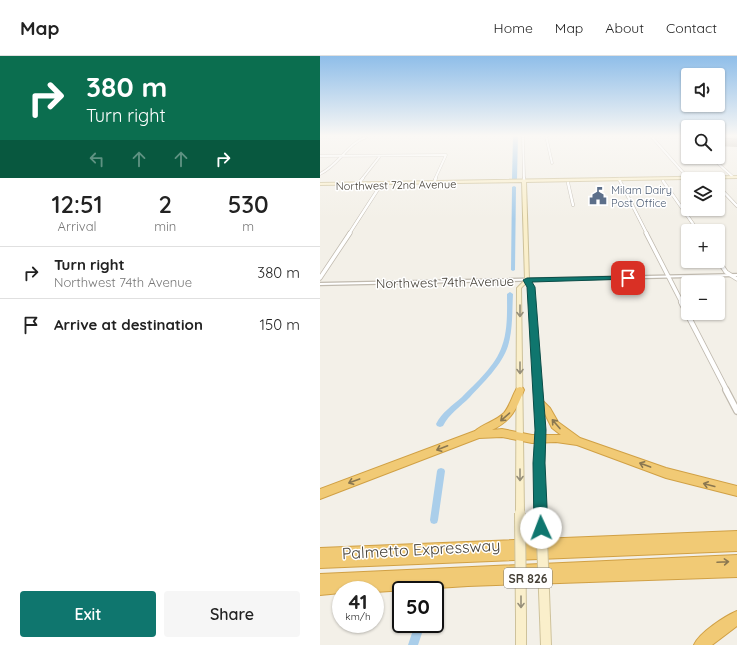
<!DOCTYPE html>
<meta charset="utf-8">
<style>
:root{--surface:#fff;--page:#f6f6f6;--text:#222;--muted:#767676;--line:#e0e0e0;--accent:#0f766e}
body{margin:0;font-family:Quicksand,sans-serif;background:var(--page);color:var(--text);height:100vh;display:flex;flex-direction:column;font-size:15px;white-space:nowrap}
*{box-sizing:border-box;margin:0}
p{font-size:13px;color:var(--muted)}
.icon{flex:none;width:22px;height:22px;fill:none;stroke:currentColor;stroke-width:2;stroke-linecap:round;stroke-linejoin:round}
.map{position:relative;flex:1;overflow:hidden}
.details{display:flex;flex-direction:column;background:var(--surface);width:320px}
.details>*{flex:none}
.top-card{background:#0b6e4f;color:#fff;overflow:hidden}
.buttons{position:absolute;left:361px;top:12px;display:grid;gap:8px}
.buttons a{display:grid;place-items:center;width:44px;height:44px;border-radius:4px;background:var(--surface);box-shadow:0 1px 3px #0004;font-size:20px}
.speed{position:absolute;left:12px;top:525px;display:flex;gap:8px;font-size:20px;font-weight:700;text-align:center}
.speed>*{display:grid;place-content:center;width:52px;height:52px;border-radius:50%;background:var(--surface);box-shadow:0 1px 3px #0004;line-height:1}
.speed small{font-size:10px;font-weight:400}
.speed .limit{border:2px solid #111;border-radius:6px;background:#fff;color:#111}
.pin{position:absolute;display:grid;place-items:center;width:34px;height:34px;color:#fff;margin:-17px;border-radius:8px;box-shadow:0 2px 6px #0006}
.me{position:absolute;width:44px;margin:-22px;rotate:358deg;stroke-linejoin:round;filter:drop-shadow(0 0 3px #0008)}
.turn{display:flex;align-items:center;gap:14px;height:84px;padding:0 20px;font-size:18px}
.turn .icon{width:52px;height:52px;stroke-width:2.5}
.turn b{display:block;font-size:28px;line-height:34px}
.lanes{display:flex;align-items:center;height:38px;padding:0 20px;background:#0003;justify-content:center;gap:20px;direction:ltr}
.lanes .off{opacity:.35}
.eta{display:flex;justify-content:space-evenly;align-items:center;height:68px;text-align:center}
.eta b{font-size:24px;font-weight:600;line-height:28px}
.action{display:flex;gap:8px;margin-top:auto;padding:8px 20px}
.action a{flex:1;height:46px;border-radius:4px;background:var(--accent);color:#fff;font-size:16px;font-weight:600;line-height:46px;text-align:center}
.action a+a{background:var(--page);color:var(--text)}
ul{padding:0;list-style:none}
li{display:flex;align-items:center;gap:12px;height:52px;padding:0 20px;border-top:1px solid var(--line)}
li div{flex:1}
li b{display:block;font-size:15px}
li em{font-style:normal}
header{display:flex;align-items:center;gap:24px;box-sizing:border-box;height:56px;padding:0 20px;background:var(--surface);border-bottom:1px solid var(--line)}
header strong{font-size:19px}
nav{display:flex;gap:22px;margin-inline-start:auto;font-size:14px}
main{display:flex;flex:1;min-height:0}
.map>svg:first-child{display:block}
.water{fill:#aaceea}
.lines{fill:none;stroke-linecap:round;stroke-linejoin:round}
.canal{fill:#aaceea;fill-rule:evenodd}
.minor-far4-casing{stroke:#c0baaf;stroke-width:3}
.minor-far3-casing{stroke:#c0baaf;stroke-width:3.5}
.minor-far2-casing{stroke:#c0baaf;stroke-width:5}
.minor-far1-casing{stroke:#c0baaf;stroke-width:6}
.minor-casing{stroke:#c0baaf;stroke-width:8}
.tertiary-casing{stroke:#c0baaf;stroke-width:2.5}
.secondary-casing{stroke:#cec29b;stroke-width:2}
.motorway-casing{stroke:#d0a045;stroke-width:2}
.minor-far4{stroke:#fff;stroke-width:2}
.minor-far3{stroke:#fff;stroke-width:2.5}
.minor-far2{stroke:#fff;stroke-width:3.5}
.minor-far1{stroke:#fff;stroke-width:4.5}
.minor{stroke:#fff;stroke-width:5.5}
.tertiary{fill:#fff;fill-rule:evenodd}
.secondary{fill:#faefcb;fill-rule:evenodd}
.motorway{fill:#f1ca75;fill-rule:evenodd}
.secondary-bridge-casing{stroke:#cec29b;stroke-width:12;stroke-linecap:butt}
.secondary-bridge{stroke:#faefcb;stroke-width:10}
.wall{fill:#b5afa4}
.building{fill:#d3ccbf;stroke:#948f86}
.oneway{stroke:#968f7a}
.oneway2{stroke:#8a7750}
.route{fill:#0f766e;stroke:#0a4d48}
.labels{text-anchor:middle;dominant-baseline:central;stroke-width:3;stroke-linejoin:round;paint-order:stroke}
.far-street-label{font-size:11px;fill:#454037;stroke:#fff}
.far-service-label{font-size:11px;fill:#4e5e75;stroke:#fff;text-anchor:start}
.shield{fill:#fff;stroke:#7d7973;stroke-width:1}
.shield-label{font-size:12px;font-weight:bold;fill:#454037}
.street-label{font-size:13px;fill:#454037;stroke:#fff}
.near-street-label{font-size:16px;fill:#454037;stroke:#fff}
</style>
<header>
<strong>Map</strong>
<nav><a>Home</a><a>Map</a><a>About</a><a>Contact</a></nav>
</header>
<main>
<section class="details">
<div class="top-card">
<div class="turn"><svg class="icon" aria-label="right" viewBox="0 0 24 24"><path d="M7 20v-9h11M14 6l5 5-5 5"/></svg><div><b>380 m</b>Turn right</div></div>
<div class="lanes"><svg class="icon off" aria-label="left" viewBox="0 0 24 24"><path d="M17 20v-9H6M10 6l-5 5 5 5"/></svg><svg class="icon off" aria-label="ahead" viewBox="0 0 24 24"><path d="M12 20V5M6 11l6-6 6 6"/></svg><svg class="icon off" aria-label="ahead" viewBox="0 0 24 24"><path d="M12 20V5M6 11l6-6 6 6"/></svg><svg class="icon" aria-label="right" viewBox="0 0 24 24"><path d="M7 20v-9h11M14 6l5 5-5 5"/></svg></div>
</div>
<div class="eta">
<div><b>12:51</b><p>Arrival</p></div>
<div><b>2</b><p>min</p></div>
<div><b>530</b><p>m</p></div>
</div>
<ul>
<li><svg class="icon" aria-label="right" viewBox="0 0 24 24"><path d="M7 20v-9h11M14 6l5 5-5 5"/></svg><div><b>Turn right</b><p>Northwest 74th Avenue</p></div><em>380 m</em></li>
<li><svg class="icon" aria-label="arrive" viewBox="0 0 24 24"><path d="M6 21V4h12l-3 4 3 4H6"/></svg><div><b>Arrive at destination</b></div><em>150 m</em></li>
</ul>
<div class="action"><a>Exit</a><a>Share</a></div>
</section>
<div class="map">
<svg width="417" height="589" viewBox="0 0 417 589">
<rect width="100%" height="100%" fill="#f3f0e8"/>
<path class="water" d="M193,80h5l-1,43h-5z"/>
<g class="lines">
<path class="canal" d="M194,130l2,1 -1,83 -2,1 -2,-1 1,-83z
M190,236l3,2c-1,17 0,35 -5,52 -6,19 -25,37 -38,51 -10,10 -21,17 -27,29l-3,1 -3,-1 -1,-2c6,-12 16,-18 26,-27 13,-13 34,-32 40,-51 6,-16 5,-35 5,-52z
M121,412l3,1 1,2 -7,49 -1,3 -3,1 -3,-1 -1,-3 7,-49 1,-2z
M95,568h10l-7,21h-10z"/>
<g class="minor-far4-casing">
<path id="minor-far4" d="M203,80l1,43
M226,80l6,27
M331,80l37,42
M0,100l126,-1 -11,24
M391,101l22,20
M0,118c19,-9 27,-30 46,-37
M42,123l18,-23"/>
</g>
<g class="minor-far3-casing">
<path id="minor-far3" d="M204,122v2
M299,123l28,55
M343,125l35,50
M39,127l4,-5
M248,127l5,22
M113,129l3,-7
M398,130l19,20
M29,178l33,-51"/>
</g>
<g class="minor-far2-casing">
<path id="minor-far2" d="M326,177l36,70
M398,204l8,12 11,7
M0,222l30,-45"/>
</g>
<g class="minor-far1-casing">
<path id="minor-far1" d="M361,246l46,89"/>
</g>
<g class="minor-casing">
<path id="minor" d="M406,334l11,21"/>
</g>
<g class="tertiary-casing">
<path id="tertiary" d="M417,218v2l-417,9v-2z"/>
</g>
<g class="secondary-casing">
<path id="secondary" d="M417,120v2l-211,4 3,98 4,7 12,143 -2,33 2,50 -1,3 -3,1 -3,-1 -1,-3 -2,-50 2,-33 -8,-143 -3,-4 -5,5 3,225 -1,3 -3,1 -3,-1 -1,-3 1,-225 8,-8 -3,-98 -202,3v-2z
M201,557l4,1 1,4v27h-10v-27l1,-4z
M225,557l4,1 1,4 1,27h-10l-1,-27 1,-4z"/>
</g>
<g class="motorway-casing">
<path id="motorway" d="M200,331l3,1 1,2c-8,20 -12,30 -32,40l10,-1 30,6h29l-9,-7 -8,-16 -10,-10 2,-2h6l8,8 8,14 22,16 86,30 71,18v10l-71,-18 -89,-33 -21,-3 -24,1 -30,-6 -23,1 -159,61v-10l155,-58c8,-7 21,-10 29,-18 6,-7 8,-17 13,-25z
M417,475v20l-417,17v-20z
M417,499v22l-269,9 -93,6v-2h-34v3l-21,2v-21z
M417,555v15l-25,19h-18c5,-12 31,-29 43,-34z"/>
</g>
<use href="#minor-far4" class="minor-far4"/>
<use href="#minor-far3" class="minor-far3"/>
<use href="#minor-far2" class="minor-far2"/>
<use href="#minor-far1" class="minor-far1"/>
<use href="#minor" class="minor"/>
<use href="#tertiary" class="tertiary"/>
<use href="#secondary" class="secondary"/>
<use href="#motorway" class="motorway"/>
<g class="secondary-bridge-casing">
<path id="secondary-bridge" d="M200,457l1,105
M221,457l4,105"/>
</g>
<use href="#secondary-bridge" class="secondary-bridge"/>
</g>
<path class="wall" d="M398,80h19v11l-19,-1z"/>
<path class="building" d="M398,80h19v3l-17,-1z"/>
<defs><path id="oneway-shaft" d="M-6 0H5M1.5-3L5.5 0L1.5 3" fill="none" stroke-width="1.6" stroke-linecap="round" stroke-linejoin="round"/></defs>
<g class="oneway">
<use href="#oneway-shaft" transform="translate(200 255) rotate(90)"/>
<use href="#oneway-shaft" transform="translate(200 312) rotate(90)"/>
<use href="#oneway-shaft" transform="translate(200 419) rotate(90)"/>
<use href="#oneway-shaft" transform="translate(201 546) rotate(90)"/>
</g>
<g class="oneway2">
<use href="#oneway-shaft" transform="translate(185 361) rotate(139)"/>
<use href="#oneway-shaft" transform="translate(236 368) rotate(-131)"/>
<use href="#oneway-shaft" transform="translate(122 392) rotate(159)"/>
<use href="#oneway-shaft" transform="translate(325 409) rotate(-160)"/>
<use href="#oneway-shaft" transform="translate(34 425) rotate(160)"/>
<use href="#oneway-shaft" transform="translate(389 429) rotate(-165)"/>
<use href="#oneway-shaft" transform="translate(403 506) rotate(-3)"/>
</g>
<linearGradient id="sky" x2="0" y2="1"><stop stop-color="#8fbee9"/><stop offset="0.49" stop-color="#faf8f5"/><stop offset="1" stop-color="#faf8f5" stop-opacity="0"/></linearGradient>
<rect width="417" height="163" fill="url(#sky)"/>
<path class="route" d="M308,220h3v3l-99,3 3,5 11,143 -1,33 3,65 -2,5 -5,2 -5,-2 -2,-5 -1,-65 2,-33 -8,-143 -4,-7 4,-2z"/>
<defs>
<g id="civic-bare" transform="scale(1.38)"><path d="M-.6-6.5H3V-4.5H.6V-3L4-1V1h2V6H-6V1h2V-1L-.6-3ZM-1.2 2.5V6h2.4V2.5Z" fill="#5c6f8a" stroke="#fff" stroke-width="2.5" paint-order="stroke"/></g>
</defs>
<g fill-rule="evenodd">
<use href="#civic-bare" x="278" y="140"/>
</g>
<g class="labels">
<g class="far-street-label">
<text transform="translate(76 129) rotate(-1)">Northwest 72nd Avenue</text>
</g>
<g class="far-service-label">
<text x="291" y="134">Milam Dairy<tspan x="291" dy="13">Post Office</tspan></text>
</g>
<rect class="shield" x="184" y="512" width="48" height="20" rx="3"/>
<g class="shield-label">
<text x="208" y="522">SR 826</text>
</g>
<g class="street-label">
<text transform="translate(125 226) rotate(-1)">Northwest 74th Avenue</text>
</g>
<g class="near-street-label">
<text transform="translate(101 493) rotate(-3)">Palmetto Expressway</text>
</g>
</g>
</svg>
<div class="buttons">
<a><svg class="icon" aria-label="sound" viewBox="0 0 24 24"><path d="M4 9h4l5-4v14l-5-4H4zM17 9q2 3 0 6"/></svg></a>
<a><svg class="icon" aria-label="search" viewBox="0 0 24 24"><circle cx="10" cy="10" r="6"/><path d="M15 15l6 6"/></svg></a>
<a><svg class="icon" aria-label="layers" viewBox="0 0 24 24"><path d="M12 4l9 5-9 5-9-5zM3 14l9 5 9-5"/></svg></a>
<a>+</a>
<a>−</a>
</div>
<div class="speed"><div>41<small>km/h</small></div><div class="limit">50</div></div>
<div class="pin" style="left:308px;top:222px;background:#d93025"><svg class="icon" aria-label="arrive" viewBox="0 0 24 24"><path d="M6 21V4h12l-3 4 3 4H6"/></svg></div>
<svg class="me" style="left:221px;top:472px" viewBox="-20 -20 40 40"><circle r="19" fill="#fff"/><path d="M0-13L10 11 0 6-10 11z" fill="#0f766e"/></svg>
</div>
</main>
